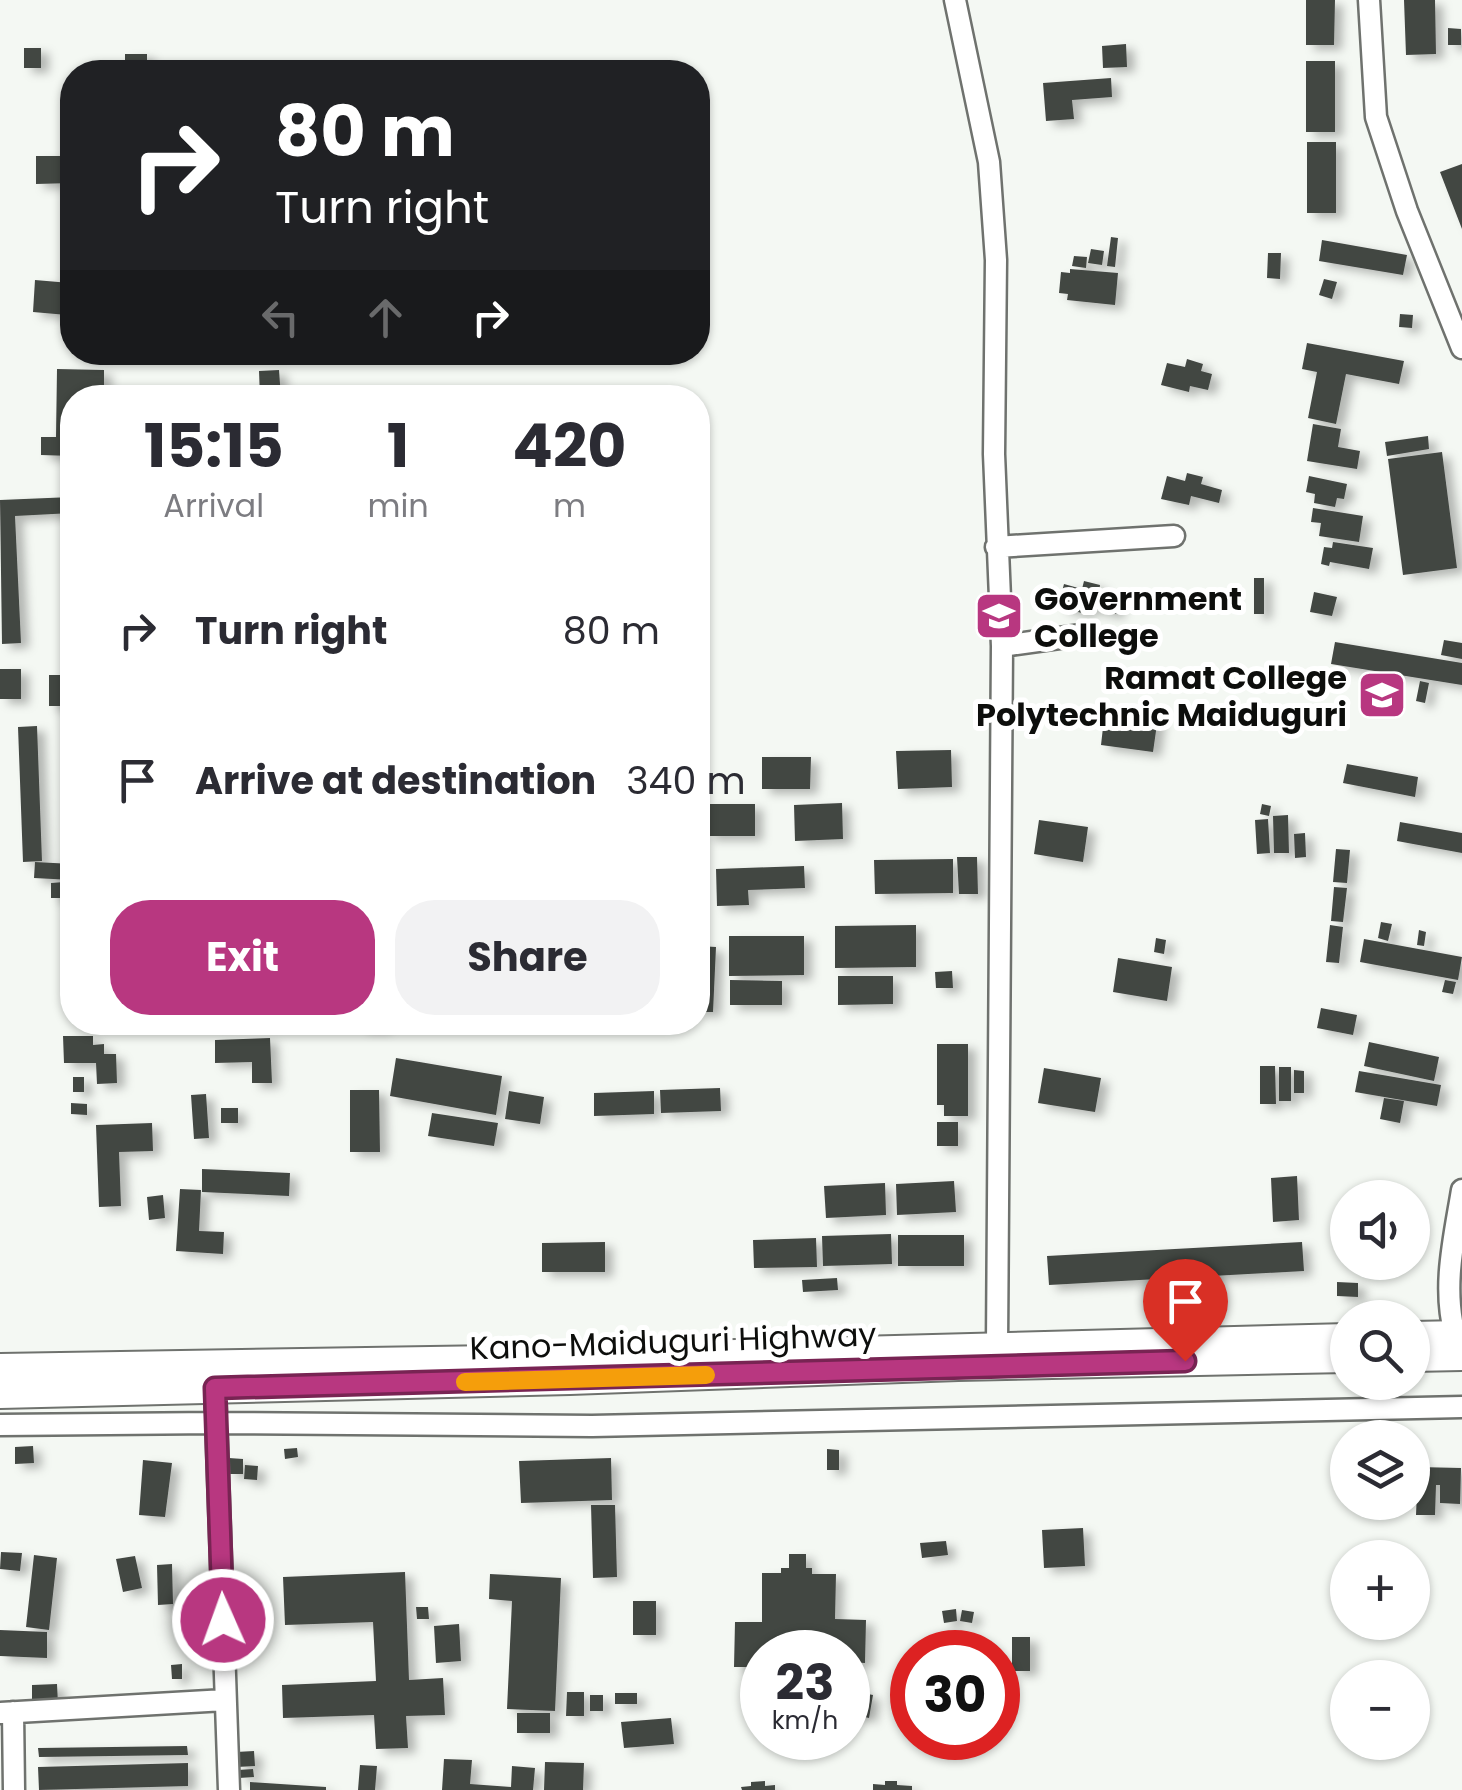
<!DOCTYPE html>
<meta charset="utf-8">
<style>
:root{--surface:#fff;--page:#f2f2f3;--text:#2b2b33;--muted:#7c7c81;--accent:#b83780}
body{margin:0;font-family:Poppins,sans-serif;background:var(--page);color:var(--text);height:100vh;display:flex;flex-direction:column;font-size:38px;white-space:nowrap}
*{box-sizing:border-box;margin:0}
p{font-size:32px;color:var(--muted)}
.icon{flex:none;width:55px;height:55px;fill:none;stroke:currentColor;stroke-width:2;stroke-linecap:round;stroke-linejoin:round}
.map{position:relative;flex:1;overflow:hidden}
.sheet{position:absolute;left:60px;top:385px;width:650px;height:650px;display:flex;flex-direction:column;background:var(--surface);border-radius:40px;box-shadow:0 2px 8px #0004}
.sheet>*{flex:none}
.hud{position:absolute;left:60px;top:60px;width:650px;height:305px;border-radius:40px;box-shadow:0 2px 8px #0004;background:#202124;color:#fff;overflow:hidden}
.fabs{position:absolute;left:1330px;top:1180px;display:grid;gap:20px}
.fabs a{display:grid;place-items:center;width:100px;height:100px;border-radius:50%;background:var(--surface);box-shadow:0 2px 8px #0004;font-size:50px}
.speed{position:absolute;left:740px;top:1630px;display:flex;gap:20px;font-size:50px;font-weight:700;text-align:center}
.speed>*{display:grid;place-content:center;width:130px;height:130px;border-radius:50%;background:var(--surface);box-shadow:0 2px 8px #0004;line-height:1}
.speed small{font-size:25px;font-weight:400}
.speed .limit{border:15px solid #d22;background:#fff;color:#111}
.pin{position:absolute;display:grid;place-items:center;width:85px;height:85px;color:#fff;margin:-102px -42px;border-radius:50% 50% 50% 0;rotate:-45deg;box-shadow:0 0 10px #0007}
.pin .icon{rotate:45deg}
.me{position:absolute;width:110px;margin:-55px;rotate:358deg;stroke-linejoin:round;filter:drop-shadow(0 0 8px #0008)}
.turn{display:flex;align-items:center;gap:35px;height:210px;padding:0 50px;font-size:45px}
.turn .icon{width:130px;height:130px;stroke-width:2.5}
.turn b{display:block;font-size:70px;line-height:85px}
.lanes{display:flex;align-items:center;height:95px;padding:0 50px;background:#0003;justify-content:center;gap:50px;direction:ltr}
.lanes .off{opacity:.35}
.eta{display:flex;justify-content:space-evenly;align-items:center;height:170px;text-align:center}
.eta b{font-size:60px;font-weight:700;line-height:70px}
.primary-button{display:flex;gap:20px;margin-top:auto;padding:20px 50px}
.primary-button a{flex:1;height:115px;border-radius:40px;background:var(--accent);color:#fff;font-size:40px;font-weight:700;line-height:115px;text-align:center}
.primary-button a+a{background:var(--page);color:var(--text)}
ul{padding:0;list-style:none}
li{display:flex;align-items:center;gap:30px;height:150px;padding:0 50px}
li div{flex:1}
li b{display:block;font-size:38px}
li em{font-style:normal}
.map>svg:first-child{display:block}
.building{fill:#434743;filter:url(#shadow)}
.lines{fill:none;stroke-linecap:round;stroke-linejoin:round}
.minor-casing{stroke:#6f726e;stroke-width:25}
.highway-casing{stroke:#6f726e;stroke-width:32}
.minor{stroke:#fff;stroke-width:20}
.highway{stroke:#fff;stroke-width:28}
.route-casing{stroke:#782453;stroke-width:25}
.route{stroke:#b83780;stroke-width:18}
.slow{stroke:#f59e0b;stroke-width:18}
.labels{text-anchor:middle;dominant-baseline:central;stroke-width:10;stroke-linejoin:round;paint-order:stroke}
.poi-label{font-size:32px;font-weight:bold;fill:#0d0e0c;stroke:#fff;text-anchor:start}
.street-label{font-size:32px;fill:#0d0e0c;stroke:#fff}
</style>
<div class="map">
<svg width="1462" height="1790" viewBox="0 0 1462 1790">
<defs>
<filter id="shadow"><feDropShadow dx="8" dy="5" stdDeviation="5" flood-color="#0004"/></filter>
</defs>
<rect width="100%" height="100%" fill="#f4f8f3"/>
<path class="building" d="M1306,0h29l-1,45h-28z
M1404,0h31l1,54 -30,1z
M1448,28l13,1v16h-13z
M1126,44l1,23 -24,1 -1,-22z
M24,48h17v20h-17z
M125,54h22v18h-22z
M1306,61h29v71h-29z
M1111,78l1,19 -40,3 2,19 -28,2 -3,-38z
M1307,142h29v71h-29z
M36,156h36v27l-36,1z
M1462,164v65l-22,-57z
M1111,237l7,1 -3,29 -8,-1z
M1322,240l85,15 -4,20 -84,-14z
M1091,249l13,2 -2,14 -14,-2z
M1268,253h13l-1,26 -13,-1z
M1074,256l13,1 -1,11 -14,-2z
M1070,269l48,4 -3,32 -48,-5 1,-6 -9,-1 2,-21 9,1z
M1324,279l13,3 -5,17 -13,-4z
M35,280l35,3 -3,32 -34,-3z
M1400,314l13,1 -1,13 -13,-1z
M1307,343l97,18 -5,23 -53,-10 -10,50 -28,-6 9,-46 -15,-3z
M1187,359l16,5 -2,7 11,3 -4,16 -18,-4 -1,6 -28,-7 6,-22 18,4z
M57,369l47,1v28h-32v58l-31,-1v-18h15z
M279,370l2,28h-21l-1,-27z
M1313,424l28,5 -3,18 22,4 -3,18 -50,-8z
M1428,436l1,13 -42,7 -2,-14z
M1442,452l15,116 -54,7 -15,-116z
M1187,473l16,4 -2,7 21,6 -3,13 -28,-7 -2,9 -28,-6 6,-23 18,5z
M1309,476l38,8 -3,15 -7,-1 -2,9 -21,-4 1,-9 -9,-2z
M72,497v16l-57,3 6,127 -19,1 -2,-144z
M1313,508l50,8 -4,26 -40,-6 2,-13 -10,-1z
M1333,542l40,6 -4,21 -39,-7 -1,4 -8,-2 3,-17 8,1z
M1254,578h10v36h-10z
M1084,581l16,4 -1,8 20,5 -3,16 -28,-6 -2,6 -28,-7 6,-23 18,5z
M1314,592l23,5 -5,19 -22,-4z
M1444,640l18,3v16l-21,-4z
M1335,642l127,21v22l-131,-21z
M0,669h21v30h-21z
M49,675h23v31h-23z
M1420,681l9,2 -4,20 -9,-2z
M1105,710l53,7 -5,35 -52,-7z
M37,726l5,135 -19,1 -5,-135z
M951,750l1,37 -54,2 -2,-38z
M762,757h49l-1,32h-48z
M1347,764l71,13 -3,20 -72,-14z
M842,803l1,36 -48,2 -1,-36z
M707,804h48v32h-49z
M1262,804l9,2 -2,10 -9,-2z
M1288,815l1,38h-15l-1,-37z
M1268,819l2,34 -13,1 -2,-34z
M1039,820l49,7 -5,35 -49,-8z
M1400,822l62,11v20l-65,-12z
M1305,833l1,24 -11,1 -1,-24z
M1336,849l14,1 -3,33 -14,-1z
M957,857h20l1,37h-19z
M953,859v34l-78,1 -1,-34z
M35,862l37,2v16l-38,-2z
M804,866l1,22 -57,2 1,15 -32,1 -1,-37z
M64,882l1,16h-14v-15z
M1334,887l13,1 -4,34 -12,-1z
M1381,922l11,2 -4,17 -10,-3z
M916,925v42l-81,1v-42z
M1330,925l13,2 -4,36 -13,-1z
M1419,930l7,2 -2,14 -7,-1z
M729,936h75v39l-75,1z
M1156,938l10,2 -2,14 -10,-2z
M1364,939l98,18 -4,23 -98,-18z
M698,946l18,1 -3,65h-15z
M62,955h10v11h-10z
M1118,958l54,9 -5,34 -54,-9z
M952,971l1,17h-17l-1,-16z
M838,976h55v28l-55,1z
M730,980l52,1v24h-52z
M1445,980l11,2 -3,12 -11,-2z
M1321,1008l36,7 -4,20 -36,-7z
M360,1022h24l-1,5h-23z
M63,1036h30v9l11,-1v10h12l1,29 -20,1 -1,-21h-32z
M270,1038l2,45h-20v-21l-37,1v-23z
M1369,1042l70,15 -5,24 -70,-15z
M937,1044h31v72h-24v-11h-7z
M396,1058l106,18 -6,39 -106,-19z
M1260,1066h15l1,38h-16z
M1279,1067h12v34h-12z
M1044,1068l57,10 -6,34 -57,-9z
M1294,1070l10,1v22h-10z
M1359,1071l82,14 -4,21 -82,-14z
M73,1077h11v15h-11z
M720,1088l1,23 -60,2 -1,-23z
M350,1090h29l1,62h-30z
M509,1091l35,6 -4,27 -35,-5z
M654,1091v23l-60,2v-23z
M206,1094l3,44 -15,1 -3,-44z
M1384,1098l20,3 -4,22 -20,-4z
M71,1103l16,1v11l-16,-1z
M221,1108h17v15h-17z
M432,1113l66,10 -4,23 -66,-10z
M937,1122h21v24h-21z
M152,1123l1,28 -34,1 2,54 -22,1 -3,-82z
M202,1169l88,4 -1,23 -87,-4z
M1297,1176l2,44 -26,2 -2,-44z
M954,1181l2,31 -59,3 -1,-31z
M885,1183l1,32 -60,3 -2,-32z
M180,1189l21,1 -2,41 25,1 -1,22 -47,-3z
M163,1195l2,23 -16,2 -2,-23z
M891,1234l1,30 -69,2 -1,-30z
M898,1235h66v31h-66z
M816,1238l1,29 -63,1 -1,-28z
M605,1242v30h-63v-29z
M1302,1242l2,29 -255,14 -2,-29z
M837,1278l1,12 -35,2 -1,-12z
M1337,1282l21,1v14l-21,-1z
M33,1446l1,17 -19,1v-17z
M297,1448l1,9 -13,2 -1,-10z
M827,1449l12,1v20h-12z
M229,1458l14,1v15h-14z
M611,1458l1,42 -91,3 -2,-42z
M143,1460l29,3 -7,54 -26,-2z
M245,1465l13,1 -1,14 -13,-1z
M1418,1467l43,1 -1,36 -20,-1v-18h-4l-1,30h-19z
M591,1505h24l2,72 -24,1z
M1083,1528l2,38 -41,2 -2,-38z
M946,1541l2,14 -26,3 -2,-15z
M1,1552l21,1 -2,18 -20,-2z
M789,1554h17v14h6v6h24l-1,45 31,1 -1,43 -17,-1v-10h-28l1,-19h-13l-1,19h-16v-15l-14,-1v16h-15v15h-28l1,-45h27v-49h19v-5h8z
M34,1555l23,3 -8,72 -23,-3z
M135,1556l7,32 -19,4 -7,-33z
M172,1564l1,40 -15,1 -1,-40z
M405,1572l4,108 34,-2 2,37 -39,1 2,32 -32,1 -2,-34 -91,3 -1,-33 94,-4 -3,-59 -88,3 -2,-48z
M490,1574l71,4 -6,133 -48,-2 5,-108 -23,-2z
M633,1601h23v34h-23z
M416,1607h12l1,12h-12z
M956,1609l1,12 -13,2 -2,-12z
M962,1610l12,2 -2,11 -12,-2z
M459,1624l2,37 -25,2 -2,-37z
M0,1630l47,2v26l-47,-2z
M1012,1637h18v34h-18z
M182,1664v15h-10l-1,-14z
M57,1684l1,20h-26v-19z
M852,1691l21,4 -4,23 -21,-5z
M567,1692h17v24h-18z
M615,1693h22v11h-22z
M590,1695h13v16h-13z
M517,1713h33v20h-33z
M671,1718l3,26 -50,4 -3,-26z
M187,1746l1,9 -149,2 -1,-9z
M254,1751l1,15 -18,1 -1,-15z
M444,1759l28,1 -2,24 41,3 1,-21 23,2 -2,22h-91z
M545,1762l39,1 -1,27h-39z
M188,1763v23l-149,4 -1,-23z
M360,1765l17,1 -2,24h-17z
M253,1769l1,8 -15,1 -1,-8z
M765,1781v5l10,-1v5h-33l-1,-3 10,-1v-4z
M885,1781h12v4l15,1v4h-39v-6l12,1z
M250,1782l76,5v3h-76z"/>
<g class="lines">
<g class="minor-casing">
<path id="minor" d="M955,0l34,162 7,98 -2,194 8,192 -5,699
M1369,0l7,117 31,94 55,137
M996,547l178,-11
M1002,646l79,-11
M1455,1335c-13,-48 -1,-96 7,-145
M215,1388l14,402
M0,1425l216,-2 376,3 870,-19
M13,1712l1,78
M0,1713l225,-13"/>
</g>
<g class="highway-casing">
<path id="highway" d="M1412,1336l50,-1
M1412,1357l50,-1
M0,1368l549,-9 799,-21
M0,1394l570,-14 388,-14 390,-8"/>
</g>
<use href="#minor" class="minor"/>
<use href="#highway" class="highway"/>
</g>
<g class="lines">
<g class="route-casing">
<path id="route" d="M223,1620l-8,-232c324,-6 647,-20 970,-27"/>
</g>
<use href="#route" class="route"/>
<path class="slow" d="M465,1382l241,-7"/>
</g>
<defs>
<g id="school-square" transform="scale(2.5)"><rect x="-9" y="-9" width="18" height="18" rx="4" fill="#b83780" stroke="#fff"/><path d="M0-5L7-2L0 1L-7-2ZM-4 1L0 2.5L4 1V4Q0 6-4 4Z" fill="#fff"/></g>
</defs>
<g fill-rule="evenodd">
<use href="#school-square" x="999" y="616"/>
<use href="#school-square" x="1382" y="695"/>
</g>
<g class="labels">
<g class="poi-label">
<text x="1034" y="598">Government<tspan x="1034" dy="37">College</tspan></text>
<text x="1347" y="677" text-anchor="end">Ramat College<tspan x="1347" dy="37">Polytechnic Maiduguri</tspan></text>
</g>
<g class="street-label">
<text transform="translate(673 1341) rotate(-2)">Kano-Maiduguri Highway</text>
</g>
</g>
</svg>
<div class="fabs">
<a><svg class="icon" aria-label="sound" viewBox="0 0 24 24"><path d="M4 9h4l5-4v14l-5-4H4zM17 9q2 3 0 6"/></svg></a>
<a><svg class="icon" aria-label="search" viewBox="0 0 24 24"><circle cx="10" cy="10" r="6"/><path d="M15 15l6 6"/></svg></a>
<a><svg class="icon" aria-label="layers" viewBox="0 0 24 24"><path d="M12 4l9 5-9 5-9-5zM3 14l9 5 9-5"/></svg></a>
<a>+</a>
<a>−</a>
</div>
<div class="speed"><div>23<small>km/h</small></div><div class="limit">30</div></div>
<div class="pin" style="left:1185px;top:1361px;background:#d93025"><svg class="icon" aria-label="arrive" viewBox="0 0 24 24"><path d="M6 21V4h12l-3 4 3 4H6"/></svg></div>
<svg class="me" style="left:223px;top:1620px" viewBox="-20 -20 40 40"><circle r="17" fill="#b83780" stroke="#fff" stroke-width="3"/><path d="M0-11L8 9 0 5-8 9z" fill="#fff"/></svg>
<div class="hud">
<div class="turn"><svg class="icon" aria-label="right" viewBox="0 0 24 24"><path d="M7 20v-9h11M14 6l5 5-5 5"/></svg><div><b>80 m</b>Turn right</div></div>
<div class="lanes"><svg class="icon off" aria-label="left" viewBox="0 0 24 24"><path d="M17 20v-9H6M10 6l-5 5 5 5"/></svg><svg class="icon off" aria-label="ahead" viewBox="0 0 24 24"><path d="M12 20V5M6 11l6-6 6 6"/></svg><svg class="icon" aria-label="right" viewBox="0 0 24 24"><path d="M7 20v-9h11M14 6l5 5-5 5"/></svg></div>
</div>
<section class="sheet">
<div class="eta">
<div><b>15:15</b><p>Arrival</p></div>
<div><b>1</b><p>min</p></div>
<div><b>420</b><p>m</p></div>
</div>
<ul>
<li><svg class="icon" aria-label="right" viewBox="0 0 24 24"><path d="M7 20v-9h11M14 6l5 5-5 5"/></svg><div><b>Turn right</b></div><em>80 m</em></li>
<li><svg class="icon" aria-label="arrive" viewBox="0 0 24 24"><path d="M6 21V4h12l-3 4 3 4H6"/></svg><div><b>Arrive at destination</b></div><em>340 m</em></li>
</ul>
<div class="primary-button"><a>Exit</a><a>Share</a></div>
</section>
</div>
